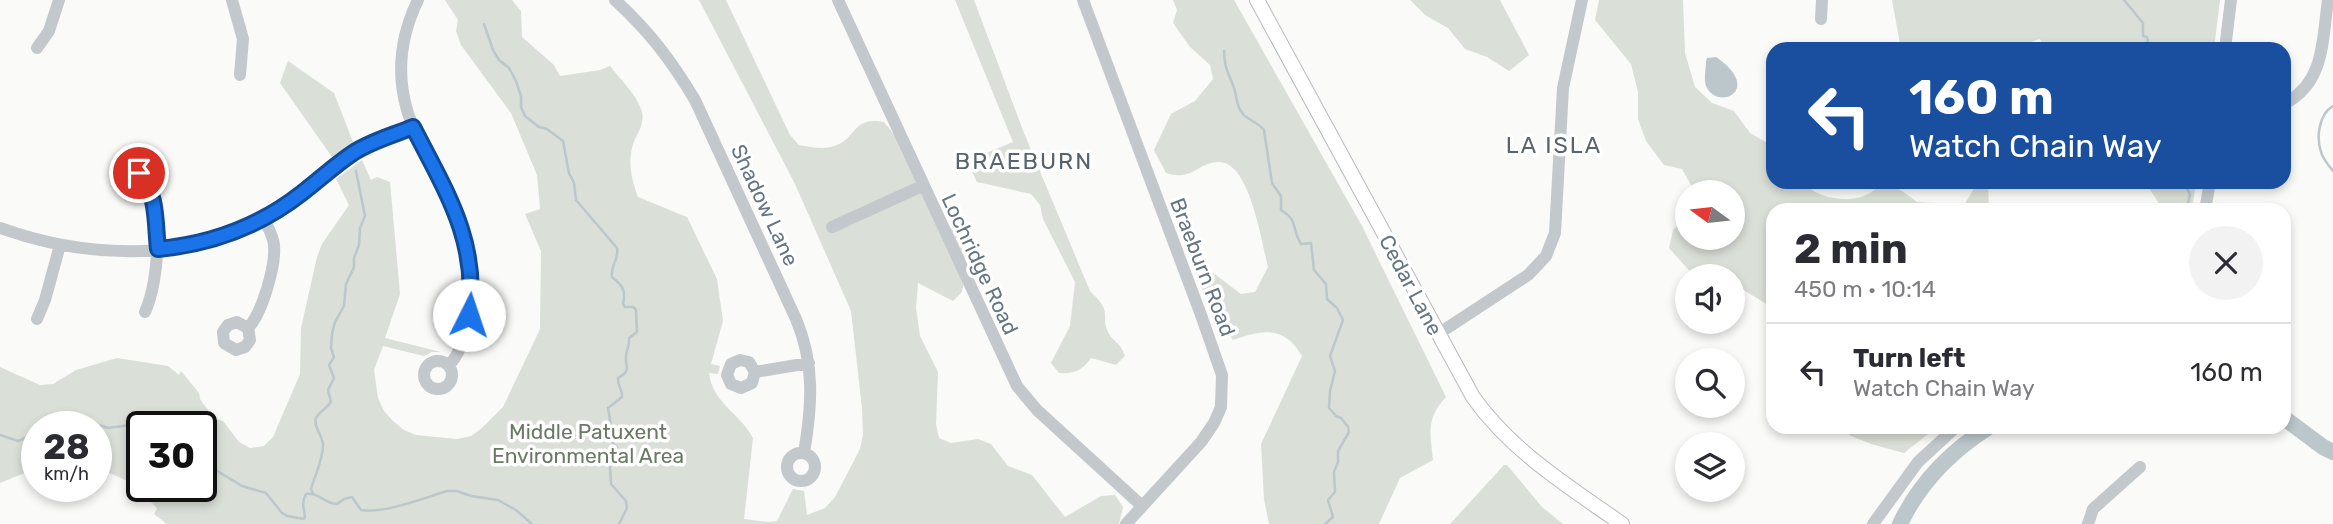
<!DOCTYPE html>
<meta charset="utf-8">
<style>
:root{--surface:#fff;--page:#f2f2f3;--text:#2b2b33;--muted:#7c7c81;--line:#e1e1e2}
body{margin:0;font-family:Rubik,sans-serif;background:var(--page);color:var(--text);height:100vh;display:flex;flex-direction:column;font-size:26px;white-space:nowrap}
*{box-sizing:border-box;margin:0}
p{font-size:23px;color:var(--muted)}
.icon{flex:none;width:38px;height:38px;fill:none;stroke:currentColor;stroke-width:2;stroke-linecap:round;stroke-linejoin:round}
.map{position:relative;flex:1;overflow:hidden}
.drawer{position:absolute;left:1766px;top:203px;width:525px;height:231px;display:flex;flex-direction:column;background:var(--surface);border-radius:21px;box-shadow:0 4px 10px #0003}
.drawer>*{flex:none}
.guide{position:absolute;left:1766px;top:42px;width:525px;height:147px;border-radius:21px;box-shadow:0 4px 10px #0003;background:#1a4fa0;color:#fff;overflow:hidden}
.needle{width:46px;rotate:285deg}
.controls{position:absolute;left:1675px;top:180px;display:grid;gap:14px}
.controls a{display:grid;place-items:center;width:70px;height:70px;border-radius:50%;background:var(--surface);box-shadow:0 4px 10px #0003;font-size:35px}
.speed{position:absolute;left:21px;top:411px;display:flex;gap:14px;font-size:35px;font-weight:700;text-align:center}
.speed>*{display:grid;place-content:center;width:91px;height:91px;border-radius:50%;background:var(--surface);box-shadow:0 4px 10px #0003;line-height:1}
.speed small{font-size:18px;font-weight:400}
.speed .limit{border:4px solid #111;border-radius:10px;background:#fff;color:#111}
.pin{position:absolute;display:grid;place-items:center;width:60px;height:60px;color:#fff;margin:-30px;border:4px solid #fff;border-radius:50%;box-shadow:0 2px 7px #0007}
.me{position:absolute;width:77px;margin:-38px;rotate:4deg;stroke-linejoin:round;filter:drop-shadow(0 0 5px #0008)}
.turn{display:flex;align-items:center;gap:24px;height:147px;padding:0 28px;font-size:32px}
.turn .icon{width:91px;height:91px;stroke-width:2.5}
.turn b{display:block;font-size:49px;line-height:60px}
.round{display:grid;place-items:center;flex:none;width:74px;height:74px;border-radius:37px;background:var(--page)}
.overview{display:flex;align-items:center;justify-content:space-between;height:119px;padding:0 28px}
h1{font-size:42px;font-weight:700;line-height:52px}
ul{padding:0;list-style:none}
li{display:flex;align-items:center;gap:21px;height:98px;padding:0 28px;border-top:2px solid var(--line)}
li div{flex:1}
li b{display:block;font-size:26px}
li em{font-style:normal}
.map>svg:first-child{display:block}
.green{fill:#dadfd7;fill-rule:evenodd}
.water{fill:#bbc7cb}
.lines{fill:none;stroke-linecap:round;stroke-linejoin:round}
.stream{stroke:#bbc7cb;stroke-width:2.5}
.river{stroke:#bbc7cb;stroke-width:16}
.major-casing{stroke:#b5babe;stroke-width:16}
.minor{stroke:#c3c8cc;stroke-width:12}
.major{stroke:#fff;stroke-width:14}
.route-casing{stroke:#114b97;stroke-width:18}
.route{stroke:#1a73e8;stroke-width:12}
.labels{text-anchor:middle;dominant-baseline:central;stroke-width:7;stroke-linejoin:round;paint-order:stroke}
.street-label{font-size:21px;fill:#657683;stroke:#fff}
.park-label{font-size:21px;fill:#687a64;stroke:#fff}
.neighbourhood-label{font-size:23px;letter-spacing:2px;fill:#57646e;stroke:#fff}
</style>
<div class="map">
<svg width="2333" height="524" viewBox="0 0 2333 524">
<rect width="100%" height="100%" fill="#fafaf8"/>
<path class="green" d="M445,0h67l9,11 1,26 32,28 6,11 40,-6 10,-4c10,13 28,30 32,46 3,14 -7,23 -10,36 -4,17 0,33 6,49l49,20 30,62 6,42 -12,43 9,2 -2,8 -9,-1c4,31 31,40 44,65l-9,81 25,3 8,-1 16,-32 11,2 3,24 18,-7 10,-11 25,-48 3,-14 -1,-27 -11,-97 -56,-127 -96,-184h27l64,135 9,10c12,2 24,5 35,1 23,-7 18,-30 50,-24l17,21 18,44 41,53 7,25 -5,27 -9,9 -35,-18 -2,25 4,28 18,36 -2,52 3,14 12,5 27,-4 13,5 17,22 24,9 33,42 36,-21 14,-1 8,12 -4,17h-952l-13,-10 3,-6 -25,-25 -36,-16v-40h-59v41l-37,15v-116l40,18 13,-1 23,-14 41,-12 51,8 11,9 2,-4 18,22 1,6 14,19 9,3 16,21 11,6 14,-2 9,-9 27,-63 1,-46 16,-71 5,-13 27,-39 -13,-26 26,-19 9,20 6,-3 13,5 10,112 -15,44 56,14h-9l-8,4 -41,-10 -9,24 4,28 6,13 9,10 11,9 12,5 41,4 14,-3 11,-8 21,-21 37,-78 1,-78 -16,-37 15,-5 -3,-34 -26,-62 -50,-68 -5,-14 2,-11zM142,427h59v59h-59z
M955,0h19l50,133 66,158c7,7 15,14 15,24 0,7 0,11 3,17 6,11 11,8 17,24l-9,9 -25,-7c-9,12 -16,16 -32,15l-8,-10 19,-37 5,-44 -32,-63 -3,-14 -9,-11 -54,-12 -10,-21 46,-19z
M1173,0h61l128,226 84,171c-20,21 -16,36 -13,63l-33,18 -21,46h-110l-5,-25 -3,-55 41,-88c-18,-31 -39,-26 -69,-16l-30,-45 -2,-14 7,-12 33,25 14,-2 13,-25c-6,-23 -18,-108 -51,-105 -21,2 -24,19 -51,11l-12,-23 17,-36 24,-13 18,-22 -3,-14 -20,-18 -17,-24 4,-13z
M1410,0h90l29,55 -20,16 -22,-14 -22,-8 -17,-21 -23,-13z
M1599,0h84l2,53 10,34 17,16 22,8 16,22 23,13v36h30c12,15 36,19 54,16 9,-1 18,-9 26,-13l15,3 19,14 47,3 14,-23h10l1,28h-216v98l-31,-19h-9l-1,-13h-38l-25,-28 4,-18 14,-13v21h45v-46h-41l1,-5 -10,-18 -18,-4 -18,-24 -8,-22v-27l-7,-28 -36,-44z
M1892,0h328l-6,49h-169l-5,-10 -31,10h-108z
M288,61l46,32 19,49 -21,15 -52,-74z
M2145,182h51l-4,28h-34l2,-5z
M1846,427h91l-33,26 -33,-9 -22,-9z
M1504,465h3l35,42 21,17h-113z"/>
<path class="water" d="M1716,57c47,32 4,54 -9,31 -4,-7 -1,-19 -1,-27l1,-3z"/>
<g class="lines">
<path class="stream" d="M2124,0l19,23v13l4,1 1,4 -4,8
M484,24l9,26 6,10 10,8 7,13 5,15v11l4,9 14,11 8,2 16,12 6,32 5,10 2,17 41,48c2,14 -7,16 -5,29 11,9 14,13 11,27l2,3h8l3,3 1,22 -8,6c1,8 -3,12 -3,19 -1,11 6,13 -8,21 -1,8 5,12 4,19l-14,11 3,18 -5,8 11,14 -3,7 -7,7 3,5 1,17 15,17 1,7 -8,16
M1224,51c1,20 4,20 10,37 3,9 2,19 9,26 6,7 15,8 21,16l8,53 9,13v14c19,12 9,17 20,34l10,-1 3,27 12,14 1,15 10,9 6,12 -13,36 5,15 -5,20 -1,17 7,8 5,2 7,9 1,5 -11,19v11l-4,10 1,20 -7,8 5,17 -8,7
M2333,106c-14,8 -17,31 -12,46 2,7 7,13 12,19
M2184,182l6,13 -4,15
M67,427l16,-7 25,8 22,-3 8,16 4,2
M0,435l18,6 19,-8
M201,468l13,1 28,17 24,7 16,20 5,3 17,3 1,-2c-1,-9 -4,-14 1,-23 13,-2 19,10 31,10l7,-5 8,-2 9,13c22,4 63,-12 86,-19h10l14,5 27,4 18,10 16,14
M313,493l-2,-4c4,-14 12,-29 12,-44 0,-9 -10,-18 -7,-27 3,-6 11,-10 15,-16l-3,-12 6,-12 -5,-13 5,-8 -3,-9 1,-14 3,-12 9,-16 2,-22 8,-17v-9l5,-13 1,-17 5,-12 -9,-45"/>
<path class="river" d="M2284,418l39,29 10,5
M1900,524c19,-40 51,-73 89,-97"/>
<g class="major-casing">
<path id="major" d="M1257,0l216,397c38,54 95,89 149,127"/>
</g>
<path class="minor" d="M232,0l11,39 -3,36
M418,0c-17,35 -22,72 -11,110 5,17 14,33 22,49 26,52 53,103 38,163 -4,16 -6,31 -18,43
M615,0c34,31 56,60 80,100l101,219c19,45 16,87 8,134
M838,0l179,386 20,24 105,96
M1083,0l118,315 21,60 -1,32 -7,16 -13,19 -75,82
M1821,19l1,-19
M37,48l12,-17 10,-31
M2225,49l6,-49
M2284,104c41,-21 38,-63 44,-104
M139,173c26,27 21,106 6,139
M2205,210l5,-28
M832,227l90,-41
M0,228c83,30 185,35 265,-9 33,-18 58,-47 89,-67 18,-11 40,-17 59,-25
M37,319l8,-19 15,-55
M248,328l2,12 -5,7 -9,3 -12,-7 -1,-11 5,-7 9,-3 11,6c14,-14 28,-63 26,-83 -1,-10 -6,-17 -10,-26
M1438,334l90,-59 18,-19 9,-23 8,-145 19,-88
M424 375a14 14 0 1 1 28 0a14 14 0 1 1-28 0Z
M755,372l-3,11 -11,5 -10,-4 -4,-9 4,-11 9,-4 9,2 6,10 54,-9
M787 467a14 14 0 1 1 28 0a14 14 0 1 1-28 0Z
M1873,524l45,-62 38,-35
M2088,524l5,-15 47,-42"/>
<use href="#major" class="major"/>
</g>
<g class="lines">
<g class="route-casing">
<path id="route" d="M139,173c19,20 16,51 19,76 53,-5 102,-23 144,-56 17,-13 33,-28 51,-40 18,-12 41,-18 60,-26 32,63 66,114 56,188"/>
</g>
<use href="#route" class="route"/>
</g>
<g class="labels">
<g class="street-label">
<text transform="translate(765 205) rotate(65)">Shadow Lane</text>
<text transform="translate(980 264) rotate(65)">Lochridge Road</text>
<text transform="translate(1203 267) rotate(69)">Braeburn Road</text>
<text transform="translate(1411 285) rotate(62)">Cedar Lane</text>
</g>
<g class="park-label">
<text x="588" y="431">Middle Patuxent<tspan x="588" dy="24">Environmental Area</tspan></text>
</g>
<g class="neighbourhood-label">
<text x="1554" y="145">LA ISLA</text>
<text x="1024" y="161">BRAEBURN</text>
</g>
</g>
</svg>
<div class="controls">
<a><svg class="needle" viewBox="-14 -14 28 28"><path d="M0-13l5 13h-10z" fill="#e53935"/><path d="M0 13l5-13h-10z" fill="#7c7c81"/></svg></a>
<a><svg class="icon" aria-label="sound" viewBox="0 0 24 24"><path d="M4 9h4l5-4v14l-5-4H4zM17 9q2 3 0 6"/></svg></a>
<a><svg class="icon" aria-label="search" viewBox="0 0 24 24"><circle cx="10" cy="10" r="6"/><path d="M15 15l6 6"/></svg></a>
<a><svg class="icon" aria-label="layers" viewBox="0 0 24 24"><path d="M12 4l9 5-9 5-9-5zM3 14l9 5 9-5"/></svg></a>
</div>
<div class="speed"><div>28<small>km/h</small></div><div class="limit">30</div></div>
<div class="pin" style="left:139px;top:173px;background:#d93025"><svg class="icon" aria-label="arrive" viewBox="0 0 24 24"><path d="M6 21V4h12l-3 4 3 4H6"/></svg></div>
<svg class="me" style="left:469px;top:315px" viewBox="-20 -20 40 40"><circle r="19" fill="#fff"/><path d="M0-13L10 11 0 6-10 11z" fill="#1a73e8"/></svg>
<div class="guide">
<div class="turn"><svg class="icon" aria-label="left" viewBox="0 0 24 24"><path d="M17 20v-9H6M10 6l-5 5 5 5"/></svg><div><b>160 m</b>Watch Chain Way</div></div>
</div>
<section class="drawer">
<div class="overview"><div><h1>2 min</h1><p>450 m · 10:14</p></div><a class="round"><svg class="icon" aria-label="close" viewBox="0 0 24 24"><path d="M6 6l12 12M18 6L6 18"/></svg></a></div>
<ul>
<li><svg class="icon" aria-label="left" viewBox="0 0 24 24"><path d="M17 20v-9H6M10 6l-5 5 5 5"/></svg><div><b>Turn left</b><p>Watch Chain Way</p></div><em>160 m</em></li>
</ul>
</section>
</div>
